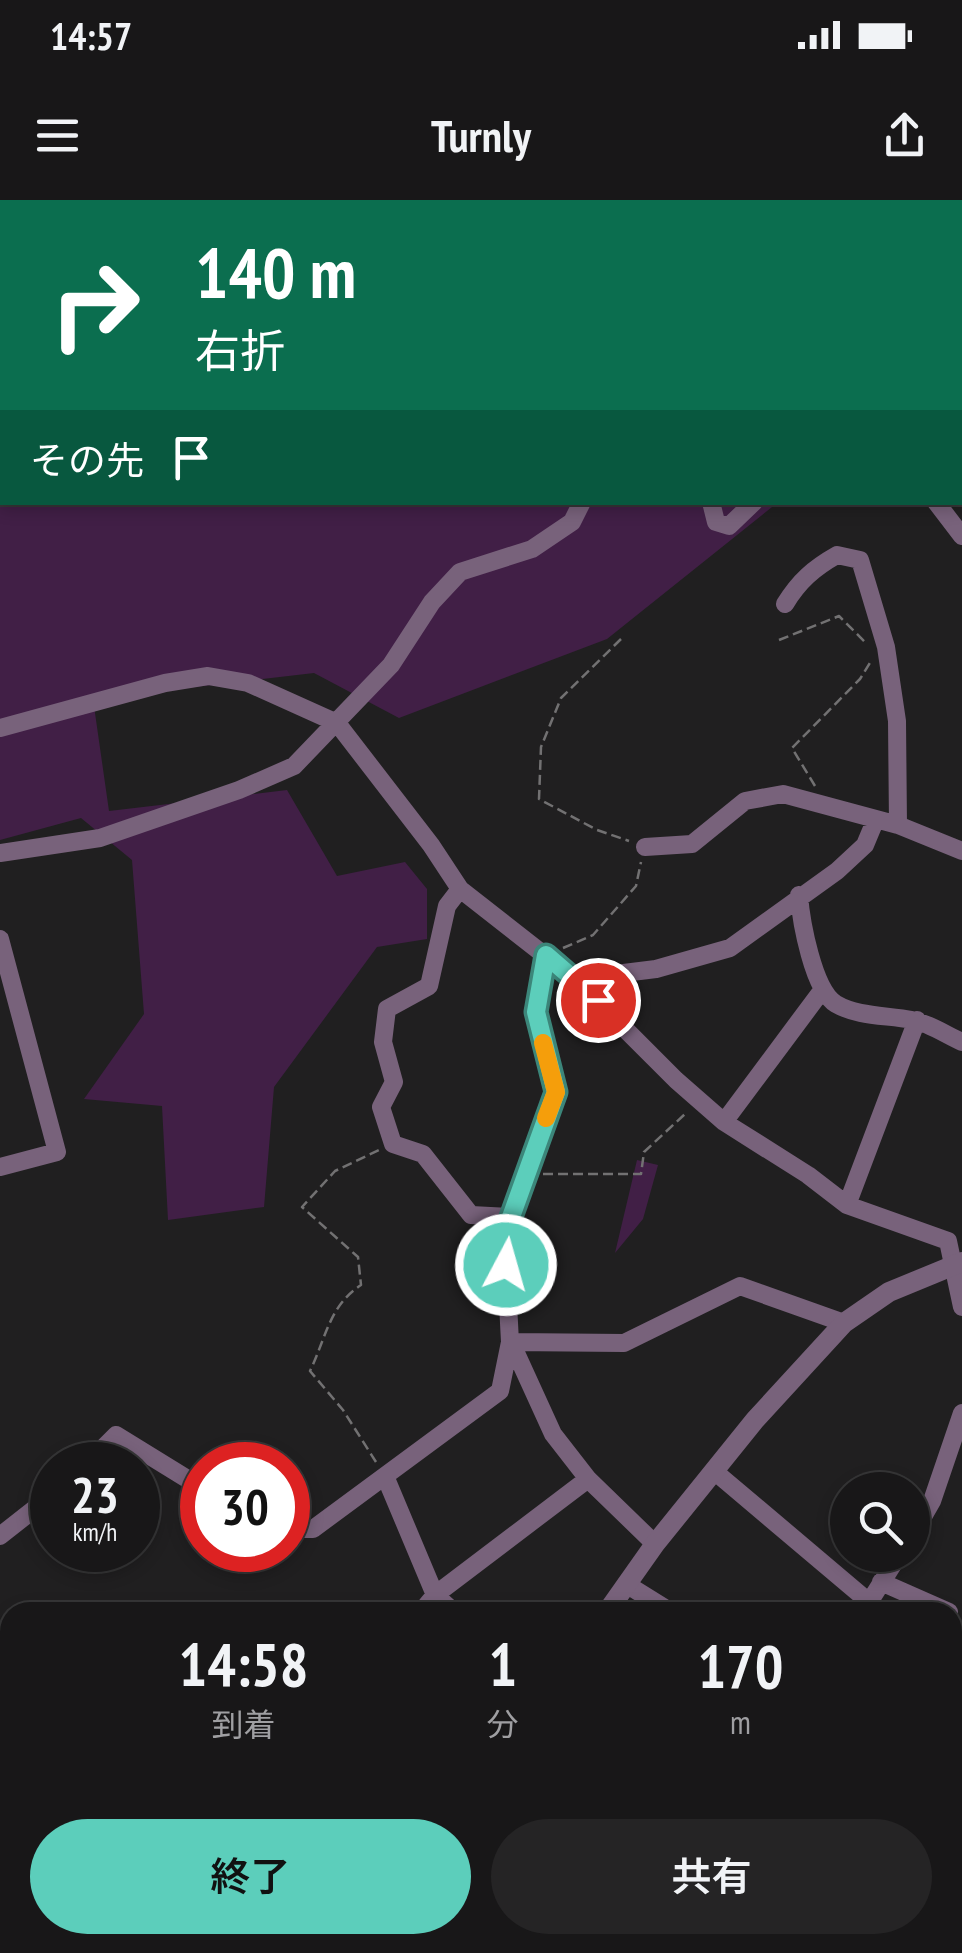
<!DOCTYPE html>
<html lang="ja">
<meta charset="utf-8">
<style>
:root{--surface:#181718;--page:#252425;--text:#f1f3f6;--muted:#9f9fa2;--line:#363637;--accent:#5ccebb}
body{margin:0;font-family:"PT Sans Narrow","Noto Sans JP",sans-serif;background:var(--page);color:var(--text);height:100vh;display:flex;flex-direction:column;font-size:38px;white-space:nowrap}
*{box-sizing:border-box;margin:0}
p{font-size:32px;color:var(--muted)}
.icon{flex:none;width:55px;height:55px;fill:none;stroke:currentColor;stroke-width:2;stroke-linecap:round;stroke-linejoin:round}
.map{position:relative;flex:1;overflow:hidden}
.details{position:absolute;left:0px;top:1402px;width:962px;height:352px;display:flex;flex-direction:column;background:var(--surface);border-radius:30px 30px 0 0;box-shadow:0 5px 15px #0003,0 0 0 2px var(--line)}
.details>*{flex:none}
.banner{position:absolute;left:0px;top:0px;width:962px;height:305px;box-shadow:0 5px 15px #0003,0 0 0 2px var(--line);background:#0b6e4f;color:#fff;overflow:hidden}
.buttons{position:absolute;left:830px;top:1272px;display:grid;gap:20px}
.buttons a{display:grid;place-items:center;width:100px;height:100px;border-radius:50%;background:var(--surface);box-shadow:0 5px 15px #0003,0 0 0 2px var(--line);font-size:50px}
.speed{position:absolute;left:30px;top:1242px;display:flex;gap:20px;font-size:50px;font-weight:700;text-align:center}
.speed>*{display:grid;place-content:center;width:130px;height:130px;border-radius:50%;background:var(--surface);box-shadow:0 5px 15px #0003,0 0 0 2px var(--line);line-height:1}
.speed small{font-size:25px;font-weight:400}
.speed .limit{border:15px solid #d22;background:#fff;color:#111}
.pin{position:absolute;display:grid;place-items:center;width:85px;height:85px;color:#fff;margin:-42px;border:5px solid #fff;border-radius:50%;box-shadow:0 2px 10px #0007}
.me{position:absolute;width:110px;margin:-55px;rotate:6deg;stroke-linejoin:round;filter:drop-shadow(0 0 8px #0008)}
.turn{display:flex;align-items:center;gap:35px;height:210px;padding:0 30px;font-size:45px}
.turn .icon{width:130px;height:130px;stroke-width:2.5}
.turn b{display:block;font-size:70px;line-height:85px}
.then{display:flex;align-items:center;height:95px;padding:0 30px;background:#0003;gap:20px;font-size:38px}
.eta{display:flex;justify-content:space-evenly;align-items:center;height:170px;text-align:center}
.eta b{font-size:60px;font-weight:600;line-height:70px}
.button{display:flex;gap:20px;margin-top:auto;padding:20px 30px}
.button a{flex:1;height:115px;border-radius:60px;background:var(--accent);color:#111;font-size:40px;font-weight:600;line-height:115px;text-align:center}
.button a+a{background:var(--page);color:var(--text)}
.status{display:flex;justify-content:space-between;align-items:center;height:70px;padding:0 50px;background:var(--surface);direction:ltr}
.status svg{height:28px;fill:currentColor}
header{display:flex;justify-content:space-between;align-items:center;height:130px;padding:0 30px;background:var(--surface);font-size:45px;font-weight:600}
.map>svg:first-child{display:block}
.green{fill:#411f46}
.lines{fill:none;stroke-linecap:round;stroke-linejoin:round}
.path{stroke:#727172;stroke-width:2.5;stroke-dasharray:10 5;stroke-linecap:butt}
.minor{stroke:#78627b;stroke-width:18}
.tertiary{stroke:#78627b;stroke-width:20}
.route-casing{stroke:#3c867a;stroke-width:25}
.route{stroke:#5ccebb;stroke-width:18}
.slow{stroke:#f59e0b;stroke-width:18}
</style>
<div class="status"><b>14:57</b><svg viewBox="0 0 49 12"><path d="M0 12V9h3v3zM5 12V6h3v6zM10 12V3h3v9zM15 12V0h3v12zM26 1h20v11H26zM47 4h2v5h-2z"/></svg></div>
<header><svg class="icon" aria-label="menu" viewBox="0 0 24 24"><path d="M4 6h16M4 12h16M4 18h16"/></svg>Turnly<svg class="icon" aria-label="share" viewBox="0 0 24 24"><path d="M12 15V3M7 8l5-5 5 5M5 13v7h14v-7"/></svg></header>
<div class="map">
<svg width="962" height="1753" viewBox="0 0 962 1753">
<rect width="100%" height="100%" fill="#201f20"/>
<path class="green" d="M0,0h962l-2,173v-171h-958v300l775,1 -170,136 -208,79 -85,-45 -221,26 16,112 178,-21 50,86 68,-14 22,27v50l-50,8 -103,140 -10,120 -96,13 -6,-114 -78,-7 60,-85 -12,-154 -51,-42 -81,22z
M637,960l21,5 -15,54 -28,34z
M10,1440v89l-10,-25v-62z
M953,1498h9v232l-9,1z"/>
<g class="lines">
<path class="path" d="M621,439l-60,59 -20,49 -2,52 58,31 32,11
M779,440l60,-24 28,28
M815,586l-23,-38 68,-69 11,-18
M563,748l30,-13 43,-49 5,-24
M543,974h98l3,-22 41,-38
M376,1262l-33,-52 -33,-39c16,-33 19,-65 51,-86l-3,-28 -56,-50 33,-36 44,-21
M0,1713l10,9"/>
<path class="minor" d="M875,2l2,-2
M711,302l5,20 13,4 25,-24
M936,302l26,34
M785,404c14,-23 29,-36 52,-49l23,5 26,87 11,74 1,104
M0,528l165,-45 43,-7 40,7 89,40 94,122 29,44 115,90 101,101 48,42 84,53 39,30 101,36 14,66
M645,647l47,-3 53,-43 38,-7 115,31 64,26
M0,653l100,-15 139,-48 55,-24 97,-101 41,-63 28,-30 72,-23 40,-27 10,-20
M460,689l-13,17 -18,80 -42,23 -4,33 11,40 -13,25 12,37 30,10 48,61 40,2
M799,695c2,26 14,95 37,109 22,13 52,11 76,16 17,3 34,15 50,22
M0,739l57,213 -57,15
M575,779l81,-10 74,-21 107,-77 28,-26 10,-24
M724,922l99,-133
M847,1005l70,-185
M510,1142l114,1 116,-57 104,37
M511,1142l42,92 35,45
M86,1265l30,-30 86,53
M714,1271l155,131
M385,1276l50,119 19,17
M288,1329h25l187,-138 10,-49 -4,-77 5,-48 45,-125 -20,-80 10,-57
M0,1336l52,-41
M912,1336l20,-35 30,-88
M881,1382l68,30
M626,1384l45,28
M421,1412l14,-17 153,-116 67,65
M863,1412l36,-57
M107,1745l4,8
M336,1745l8,8
M443,1745l18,8
M701,1745l13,8
M843,1745l1,8
M0,1753l10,-12
M631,1753l6,-8
M799,1753l2,-8"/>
<path class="tertiary" d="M607,1412l48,-68 100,-124 89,-97 45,-31 73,-30
M400,1753l4,-8"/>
</g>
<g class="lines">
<g class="route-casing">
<path id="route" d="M506,1065l5,-48 45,-125 -20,-80 10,-57 52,45"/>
</g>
<use href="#route" class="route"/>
<path class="slow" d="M543,843l13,49 -10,26"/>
</g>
</svg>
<div class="buttons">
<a><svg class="icon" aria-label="search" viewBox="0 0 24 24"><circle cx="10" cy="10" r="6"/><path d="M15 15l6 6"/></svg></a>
</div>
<div class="speed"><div>23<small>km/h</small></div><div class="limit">30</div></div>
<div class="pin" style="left:598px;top:800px;background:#d93025"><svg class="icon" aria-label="arrive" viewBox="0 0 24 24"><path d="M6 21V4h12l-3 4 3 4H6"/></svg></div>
<svg class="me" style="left:506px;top:1065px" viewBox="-20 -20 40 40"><circle r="17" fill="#5ccebb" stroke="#fff" stroke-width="3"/><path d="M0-11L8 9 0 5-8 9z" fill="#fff"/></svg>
<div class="banner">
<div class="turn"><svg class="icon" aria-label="right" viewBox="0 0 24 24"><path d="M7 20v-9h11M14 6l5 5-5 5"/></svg><div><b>140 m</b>右折</div></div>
<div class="then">その先<svg class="icon" aria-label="arrive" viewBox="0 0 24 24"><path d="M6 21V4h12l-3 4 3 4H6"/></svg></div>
</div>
<section class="details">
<div class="eta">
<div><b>14:58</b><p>到着</p></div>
<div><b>1</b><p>分</p></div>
<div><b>170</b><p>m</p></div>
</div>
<div class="button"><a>終了</a><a>共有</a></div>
</section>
</div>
